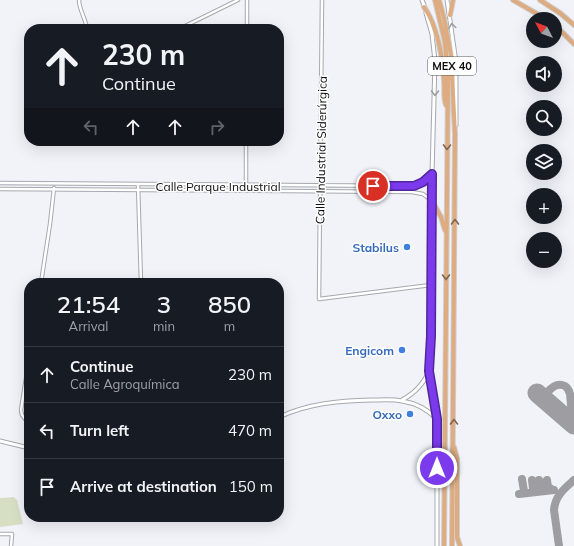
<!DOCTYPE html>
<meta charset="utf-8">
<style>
:root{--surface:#171b24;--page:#20242c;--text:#f1f3f6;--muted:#9ea1a6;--line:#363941}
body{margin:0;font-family:Mulish,sans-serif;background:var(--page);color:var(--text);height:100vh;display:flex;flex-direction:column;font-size:15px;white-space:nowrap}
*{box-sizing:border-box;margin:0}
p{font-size:13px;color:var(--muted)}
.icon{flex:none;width:22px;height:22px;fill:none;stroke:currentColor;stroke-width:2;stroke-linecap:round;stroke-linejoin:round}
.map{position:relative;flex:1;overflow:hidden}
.sheet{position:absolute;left:24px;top:278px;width:260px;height:244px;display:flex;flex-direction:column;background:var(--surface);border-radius:16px;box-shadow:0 4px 16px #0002}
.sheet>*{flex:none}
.top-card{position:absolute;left:24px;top:24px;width:260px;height:122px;border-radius:16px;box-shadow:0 4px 16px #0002;background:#171b24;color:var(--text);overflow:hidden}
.needle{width:26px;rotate:311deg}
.tools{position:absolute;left:526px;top:12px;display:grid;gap:8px}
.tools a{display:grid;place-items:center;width:36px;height:36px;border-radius:50%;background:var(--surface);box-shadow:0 4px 16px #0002;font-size:20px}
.pin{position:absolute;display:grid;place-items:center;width:34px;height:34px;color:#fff;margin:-17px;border:2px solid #fff;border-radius:50%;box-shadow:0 1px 4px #0007}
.me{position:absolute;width:44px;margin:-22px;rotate:0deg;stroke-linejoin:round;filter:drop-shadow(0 0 3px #0008)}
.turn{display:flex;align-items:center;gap:14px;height:84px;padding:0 12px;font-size:18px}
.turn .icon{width:52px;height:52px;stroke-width:2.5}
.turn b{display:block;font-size:28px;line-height:34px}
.lanes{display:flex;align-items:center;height:38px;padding:0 12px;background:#0003;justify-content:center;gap:20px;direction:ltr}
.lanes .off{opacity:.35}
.eta{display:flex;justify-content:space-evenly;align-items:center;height:68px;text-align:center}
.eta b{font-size:24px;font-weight:600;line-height:28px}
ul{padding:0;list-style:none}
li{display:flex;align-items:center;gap:12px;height:56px;padding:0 12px;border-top:1px solid var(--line)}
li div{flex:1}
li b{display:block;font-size:15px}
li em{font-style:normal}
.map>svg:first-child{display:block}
.garden{fill:#d6dfc4}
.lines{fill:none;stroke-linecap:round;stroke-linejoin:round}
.taxiway{stroke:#9e9ea2;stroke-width:8}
.runway{stroke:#9e9ea2;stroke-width:19}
.minor-casing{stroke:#a7a8ae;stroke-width:4.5}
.tertiary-casing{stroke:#a7a8ae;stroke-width:5}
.trunk-casing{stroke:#cfcfcf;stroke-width:6}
.minor{stroke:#fff;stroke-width:2.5}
.tertiary{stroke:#fff;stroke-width:3}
.trunk{stroke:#deac80;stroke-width:4}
.oneway{stroke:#9e9e9f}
.oneway2{stroke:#80644d}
.route-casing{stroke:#51269a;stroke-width:10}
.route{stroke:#7c3aed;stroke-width:7}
.shop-dot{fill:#3f7fe0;stroke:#fff;stroke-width:1.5}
.labels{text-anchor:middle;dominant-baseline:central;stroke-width:3;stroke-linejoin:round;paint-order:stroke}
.shield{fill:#fff;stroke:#565657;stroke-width:1}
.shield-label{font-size:11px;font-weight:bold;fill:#0d0d0f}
.street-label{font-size:12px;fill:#0d0d0f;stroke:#fff}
.shop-label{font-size:12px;font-weight:bold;fill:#366cbe;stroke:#fff;text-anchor:end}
</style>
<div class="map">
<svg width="574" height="546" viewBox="0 0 574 546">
<rect width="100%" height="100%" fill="#f2f3f9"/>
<path class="garden" d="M14,497l3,3 6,24 -23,3v-29z"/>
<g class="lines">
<path class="taxiway" d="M542,398c6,-6 13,-17 23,-12 3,2 4,4 5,8l2,22 2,8
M522,479l2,12 3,2
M532,480l1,9 3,3
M539,480l2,8 3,3
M547,480l1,7 5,3
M519,494l35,-4
M559,546l-5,-36c1,-14 10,-21 20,-30"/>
<path class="runway" d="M537,393l37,32"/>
<g class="minor-casing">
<path id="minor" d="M79,0c0,10 7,19 8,29
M322,0l-3,299 112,-14
M179,29l59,-29
M247,29v-29
M0,183l414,3 9,-3 9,-8
M138,185l3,98
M0,189l412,3 11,2 9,7
M246,191v-50
M41,283l9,-59 4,-36
M29,359l-8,51 1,5 7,9
M0,534h12l-1,12"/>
</g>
<g class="tertiary-casing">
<path id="tertiary" d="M422,0l3,8
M447,0l9,62v63
M426,13l6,21 3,27 -3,113 -1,162 -2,35 8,51v124
M402,400c13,-7 20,-15 27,-28
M279,417c31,-14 59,-16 93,-17 10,0 21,-1 30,1 14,2 25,8 35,18
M0,441l29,7"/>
</g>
<g class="trunk-casing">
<path id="trunk" d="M435,0l10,42 3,35 -4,469
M439,0l5,18 7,37 4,79 -3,412
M513,0l33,19
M540,0l20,13 14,12
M424,7c13,18 19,51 20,73 1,8 -1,18 2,25
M450,15l3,-15
M555,25l19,19
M432,201l9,16 4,13
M454,447l3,12v78l3,9"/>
</g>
<use href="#minor" class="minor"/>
<use href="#tertiary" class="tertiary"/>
<use href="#trunk" class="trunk"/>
</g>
<defs><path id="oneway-chevron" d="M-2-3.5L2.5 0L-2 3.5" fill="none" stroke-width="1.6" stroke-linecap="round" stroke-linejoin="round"/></defs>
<g class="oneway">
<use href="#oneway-chevron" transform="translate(452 26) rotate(-98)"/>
<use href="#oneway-chevron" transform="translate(435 93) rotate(91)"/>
</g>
<g class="oneway2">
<use href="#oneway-chevron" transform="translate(447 147) rotate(91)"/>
<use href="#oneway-chevron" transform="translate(455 222) rotate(-90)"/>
<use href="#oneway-chevron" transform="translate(446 277) rotate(90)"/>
<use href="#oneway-chevron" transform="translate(454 422) rotate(-90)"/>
</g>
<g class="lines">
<g class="route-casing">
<path id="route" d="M373,186h41l9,-4 9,-8 -1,162 -2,35 8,48v49"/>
</g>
<use href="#route" class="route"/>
</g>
<g class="shop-dot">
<circle cx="407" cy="247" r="4"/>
<circle cx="402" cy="350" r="4"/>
<circle cx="410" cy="414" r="4"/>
</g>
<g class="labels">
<rect class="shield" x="428" y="57" width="48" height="18" rx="3"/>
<g class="shield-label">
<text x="452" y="66">MEX 40</text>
</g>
<g class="street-label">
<text transform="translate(321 150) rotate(-89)">Calle Industrial Siderúrgica</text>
<text x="218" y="186">Calle Parque Industrial</text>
</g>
<g class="shop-label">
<text x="399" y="247">Stabilus</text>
<text x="394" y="350">Engicom</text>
<text x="402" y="414">Oxxo</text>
</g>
</g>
</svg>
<div class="tools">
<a><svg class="needle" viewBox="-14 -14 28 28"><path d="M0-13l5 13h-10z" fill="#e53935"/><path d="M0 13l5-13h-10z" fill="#9ea1a6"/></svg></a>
<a><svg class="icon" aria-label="sound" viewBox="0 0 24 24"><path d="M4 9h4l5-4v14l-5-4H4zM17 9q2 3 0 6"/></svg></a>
<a><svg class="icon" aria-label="search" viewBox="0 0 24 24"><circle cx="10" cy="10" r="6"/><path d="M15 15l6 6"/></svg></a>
<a><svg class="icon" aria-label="layers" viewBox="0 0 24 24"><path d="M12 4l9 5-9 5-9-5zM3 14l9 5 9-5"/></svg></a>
<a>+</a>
<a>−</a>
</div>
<div class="pin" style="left:373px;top:186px;background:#d93025"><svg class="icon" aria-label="arrive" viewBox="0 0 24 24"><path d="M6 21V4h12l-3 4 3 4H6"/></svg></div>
<svg class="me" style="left:437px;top:468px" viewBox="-20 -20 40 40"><circle r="17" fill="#7c3aed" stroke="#fff" stroke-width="3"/><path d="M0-11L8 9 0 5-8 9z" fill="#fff"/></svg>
<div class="top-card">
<div class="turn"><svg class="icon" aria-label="ahead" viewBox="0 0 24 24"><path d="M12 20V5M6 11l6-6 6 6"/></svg><div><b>230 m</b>Continue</div></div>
<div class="lanes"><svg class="icon off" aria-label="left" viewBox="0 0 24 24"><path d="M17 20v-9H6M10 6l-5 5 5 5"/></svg><svg class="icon" aria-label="ahead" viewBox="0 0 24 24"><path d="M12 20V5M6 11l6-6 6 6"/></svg><svg class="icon" aria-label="ahead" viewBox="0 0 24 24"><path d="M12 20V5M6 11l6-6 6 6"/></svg><svg class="icon off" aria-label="right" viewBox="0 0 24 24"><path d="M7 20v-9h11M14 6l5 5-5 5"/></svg></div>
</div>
<section class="sheet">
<div class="eta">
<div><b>21:54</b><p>Arrival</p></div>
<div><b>3</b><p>min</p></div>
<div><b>850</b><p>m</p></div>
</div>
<ul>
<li><svg class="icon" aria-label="ahead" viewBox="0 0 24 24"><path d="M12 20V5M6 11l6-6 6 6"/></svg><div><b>Continue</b><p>Calle Agroquímica</p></div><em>230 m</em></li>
<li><svg class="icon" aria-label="left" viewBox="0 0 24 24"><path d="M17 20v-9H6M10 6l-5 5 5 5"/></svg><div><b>Turn left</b></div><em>470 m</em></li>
<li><svg class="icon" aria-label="arrive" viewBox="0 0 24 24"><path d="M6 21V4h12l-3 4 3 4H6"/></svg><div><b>Arrive at destination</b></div><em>150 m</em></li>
</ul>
</section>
</div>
